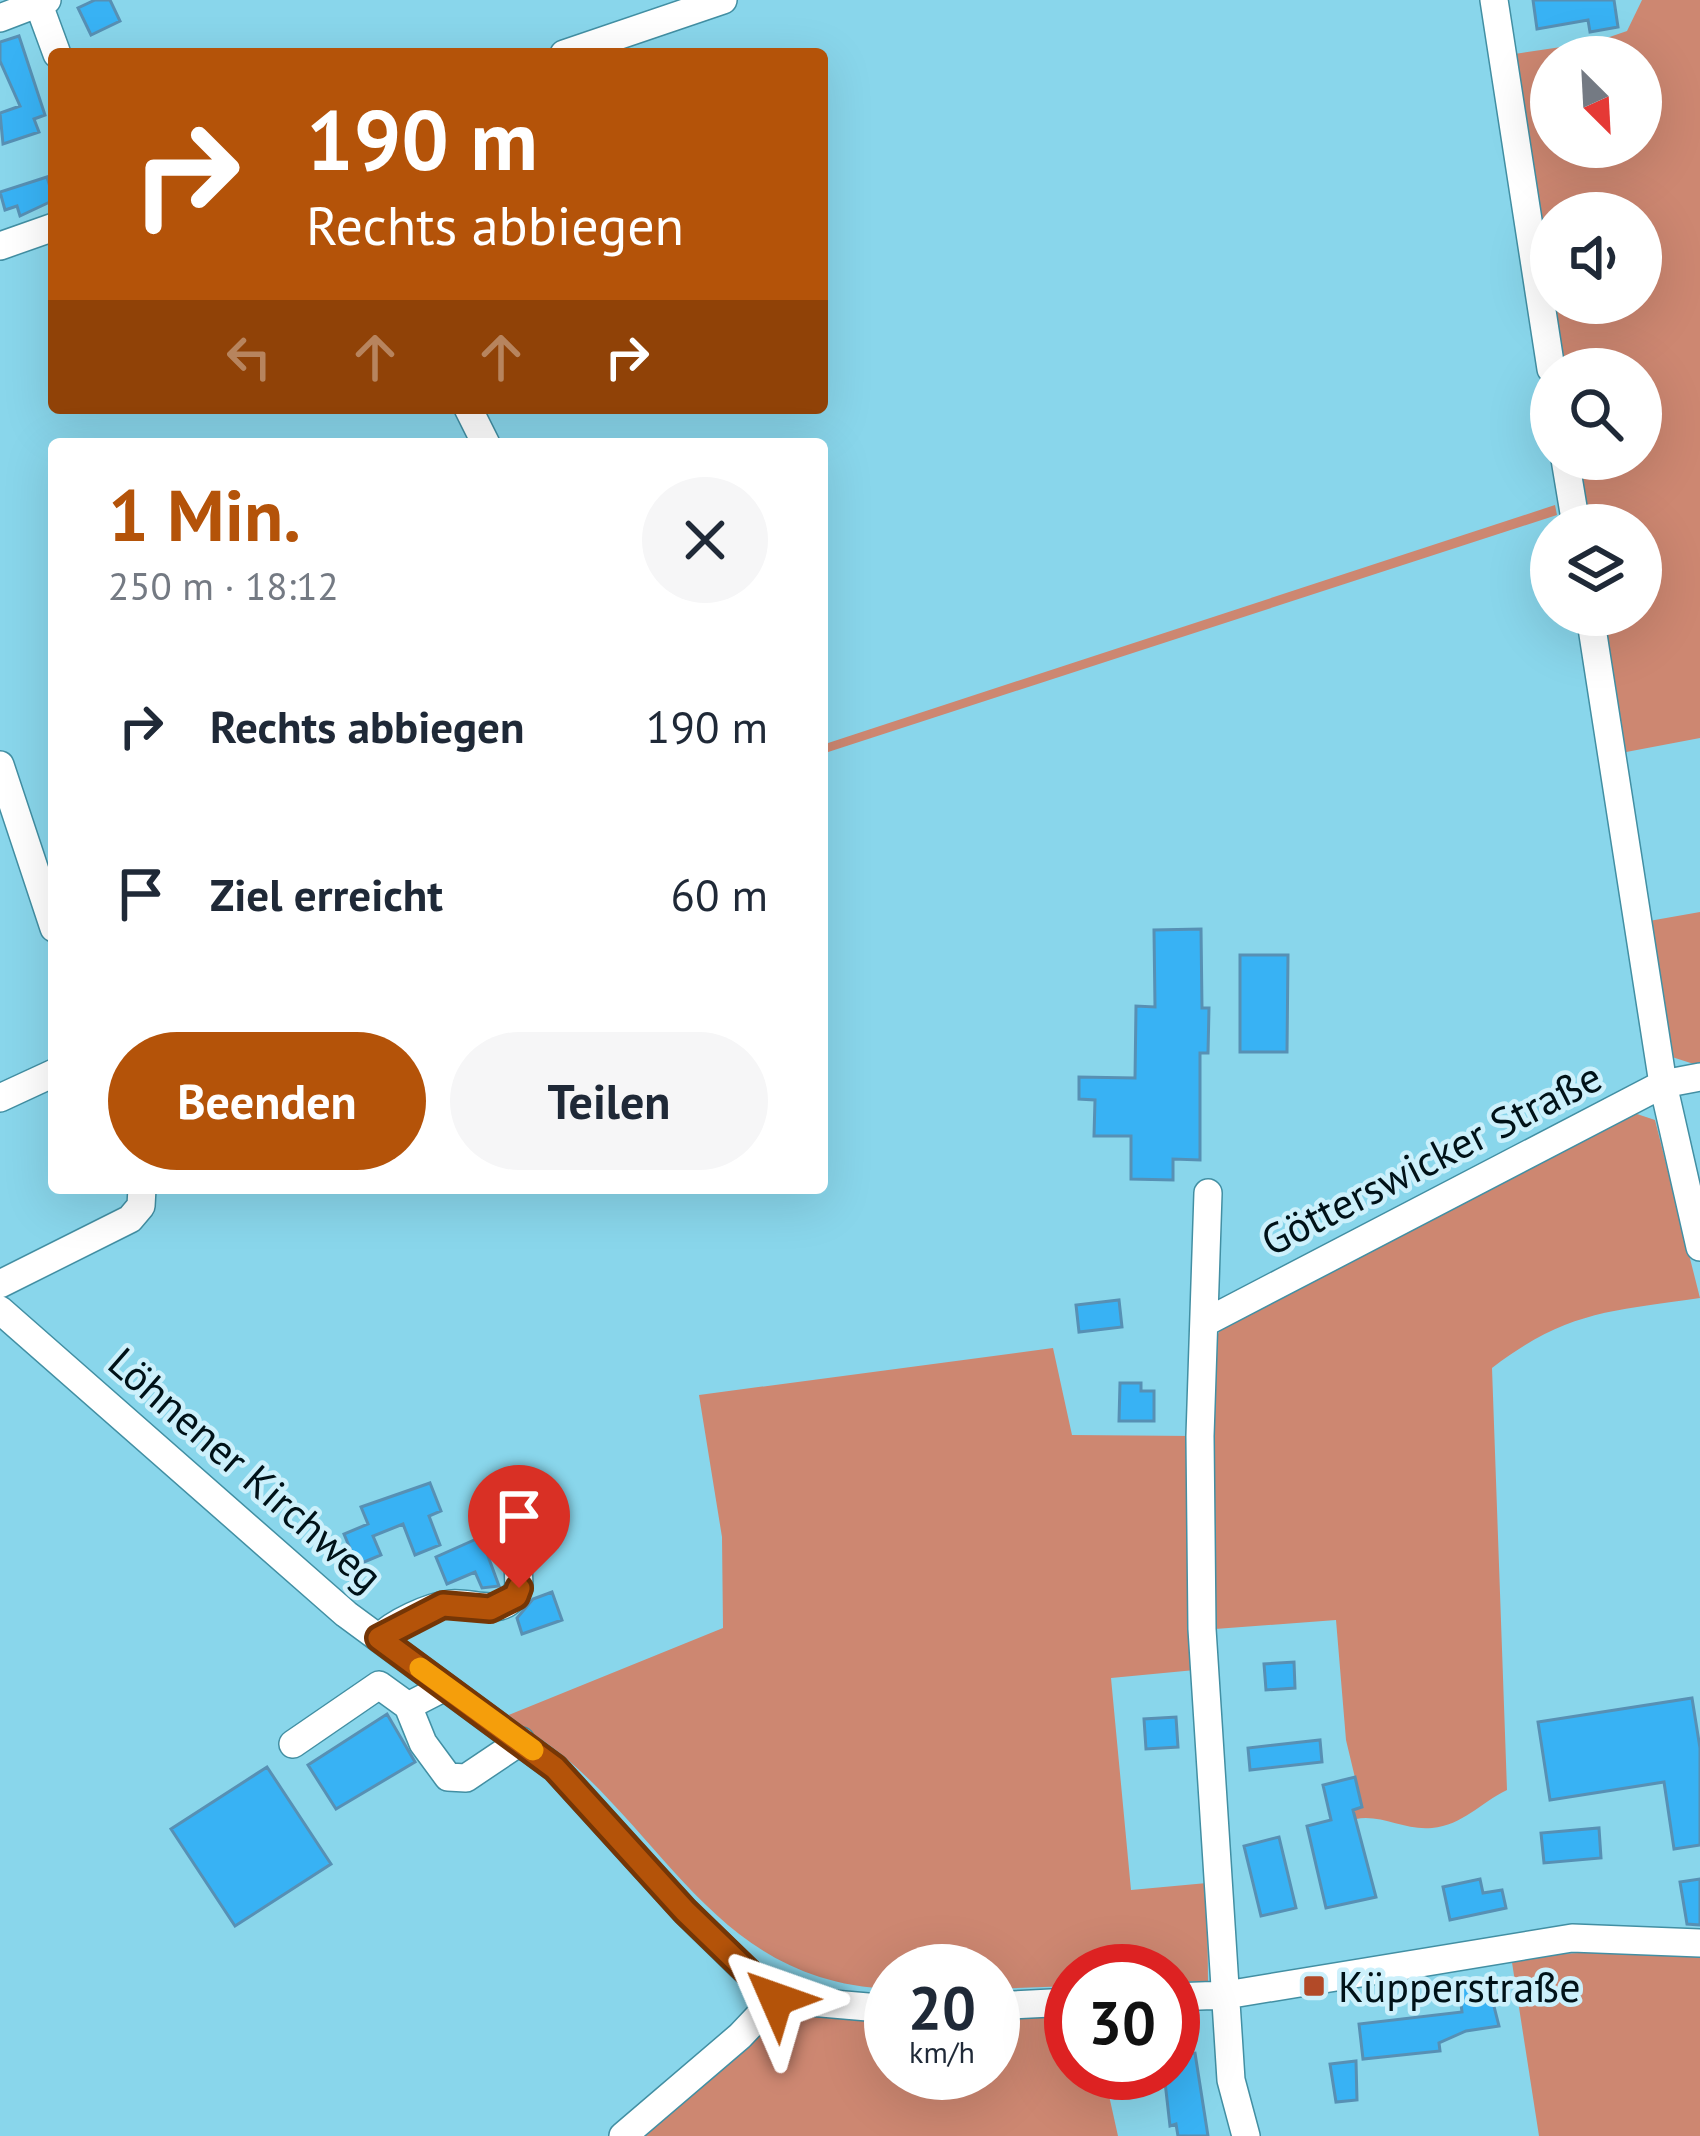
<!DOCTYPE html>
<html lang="de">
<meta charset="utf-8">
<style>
:root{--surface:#fff;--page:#f6f6f7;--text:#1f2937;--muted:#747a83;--accent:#b45309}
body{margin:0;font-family:"PT Sans",sans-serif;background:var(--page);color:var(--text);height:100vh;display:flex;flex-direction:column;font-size:45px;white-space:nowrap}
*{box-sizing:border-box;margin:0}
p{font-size:39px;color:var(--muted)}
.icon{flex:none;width:66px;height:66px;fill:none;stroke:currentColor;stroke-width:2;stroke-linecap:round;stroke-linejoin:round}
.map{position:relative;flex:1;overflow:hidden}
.side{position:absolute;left:48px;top:438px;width:780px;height:756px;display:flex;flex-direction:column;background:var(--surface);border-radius:12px;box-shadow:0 12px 48px #0002}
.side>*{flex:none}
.top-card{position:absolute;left:48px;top:48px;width:780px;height:366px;border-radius:12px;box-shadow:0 12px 48px #0002;background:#b45309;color:#fff;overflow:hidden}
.needle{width:78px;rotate:156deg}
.tools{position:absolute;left:1530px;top:36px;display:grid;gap:24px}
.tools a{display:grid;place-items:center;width:132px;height:132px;border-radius:50%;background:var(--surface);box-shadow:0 12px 48px #0002;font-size:60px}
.speed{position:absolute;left:864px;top:1944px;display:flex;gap:24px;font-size:60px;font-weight:700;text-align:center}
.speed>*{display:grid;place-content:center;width:156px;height:156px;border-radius:50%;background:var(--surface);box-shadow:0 12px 48px #0002;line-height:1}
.speed small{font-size:30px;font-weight:400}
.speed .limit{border:18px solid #d22;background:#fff;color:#111}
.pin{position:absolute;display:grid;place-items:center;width:102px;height:102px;color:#fff;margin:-123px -51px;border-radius:50% 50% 50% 0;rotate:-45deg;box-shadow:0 0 12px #0007}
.pin .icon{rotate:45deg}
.me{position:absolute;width:132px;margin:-66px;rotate:313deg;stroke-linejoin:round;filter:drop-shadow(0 0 9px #0008)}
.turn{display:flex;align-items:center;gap:42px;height:252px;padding:0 60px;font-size:54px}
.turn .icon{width:156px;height:156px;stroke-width:2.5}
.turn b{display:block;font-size:84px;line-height:102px}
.lanes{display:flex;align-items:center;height:114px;padding:0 60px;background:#0003;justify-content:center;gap:60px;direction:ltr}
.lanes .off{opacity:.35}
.round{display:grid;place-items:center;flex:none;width:126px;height:126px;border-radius:63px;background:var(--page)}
.overview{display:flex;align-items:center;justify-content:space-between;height:204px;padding:0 60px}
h1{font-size:72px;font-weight:700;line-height:90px;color:var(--accent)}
.cta{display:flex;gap:24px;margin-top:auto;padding:24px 60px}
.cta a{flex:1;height:138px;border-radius:72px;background:var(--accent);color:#fff;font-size:48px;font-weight:700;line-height:138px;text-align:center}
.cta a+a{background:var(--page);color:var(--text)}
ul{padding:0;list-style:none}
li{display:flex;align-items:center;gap:36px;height:168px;padding:0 60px}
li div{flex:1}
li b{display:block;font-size:45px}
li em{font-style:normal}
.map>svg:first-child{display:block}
.green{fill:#cd8771;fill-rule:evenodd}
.building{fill:#38b2f4;stroke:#5790b4;stroke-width:3}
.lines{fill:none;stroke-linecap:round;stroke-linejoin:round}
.minor-casing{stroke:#428fa3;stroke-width:30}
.minor{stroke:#fff;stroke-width:27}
.route-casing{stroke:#753606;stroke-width:30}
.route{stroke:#b45309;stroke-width:21}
.slow{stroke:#f59e0b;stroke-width:21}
.poi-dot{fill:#b24a28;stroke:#ccf0fb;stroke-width:4.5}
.labels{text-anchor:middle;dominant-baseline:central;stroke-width:9;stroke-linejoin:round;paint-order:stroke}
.street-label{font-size:42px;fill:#001218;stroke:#ccf0fb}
.poi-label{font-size:42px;fill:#001218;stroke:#ccf0fb;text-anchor:start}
</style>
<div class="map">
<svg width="1700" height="2136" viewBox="0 0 1700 2136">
<rect width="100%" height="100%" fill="#89d6eb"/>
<path class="green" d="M1642,0h58v738l-79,15 -22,-138h42v-90h-57l-10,-66h67v-90h-82l-51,-314 87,-13 32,-11zM1551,57h90v90h-90zM1551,213h90v90h-90z
M1555,505l2,10 -735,239v-9z
M1700,912v154l-28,-9 -23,-136z
M1634,1113l21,7 45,178c-89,13 -134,13 -208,70l15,422c-27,13 -44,35 -75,38 -26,3 -51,-14 -76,-9l-3,-9 9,-3 -16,-67 -10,-120 -121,9 -2,-286 10,-18z
M1053,1348l19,87 122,1 1,234 -84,8 20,212 76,-7 1,98 -35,1v-11h-102v15l-78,3v-18h-102v18c-165,-7 -215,-135 -325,-231 -18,-16 -40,-28 -60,-42l217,-88 -1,-91 -23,-142z
M1622,1951l78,2v183h-161l-28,-180z
M1071,1996v77h33l14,63h-505l141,-120 48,-10 89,-7v74h102v-75z"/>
<path class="building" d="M95,0h15l10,21 -29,14 -13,-27z
M1533,0h81l4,27 -28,5 -2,-12 -51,9z
M19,36l26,79 -11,4 5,13 -36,12 -3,-31 20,-7 -20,-45v-19z
M47,177l7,23 -34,16 -3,-10 -12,4 -5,-18z
M1201,929l1,79h7l-1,45h-8v107l-27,-1v21l-42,-1v-43h-37l1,-36 -16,-1v-22l56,1 1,-72 19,1 -1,-77z
M1240,955h48l-1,97h-47z
M1119,1300l3,27 -43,5 -3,-27z
M1120,1383h21v8h13v30h-35z
M430,1483l11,28 -12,5 11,29 -25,10 -12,-31 -30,12 8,19 -24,10 -13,-31 24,-10 -7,-17z
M481,1537l18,49 -17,2 -7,-16 -28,12 -11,-27z
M552,1592l10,28 -40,14 -5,-16 16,-19z
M1294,1662l1,26 -29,2 -2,-26z
M1692,1698l8,50v97l-26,4 -10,-67 -114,18 -12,-78z
M387,1714l28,48 -79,47 -28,-44z
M1176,1717l2,30 -32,2 -2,-30z
M1320,1740l2,22 -72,8 -2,-22z
M267,1767l64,97 -96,62 -64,-97z
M1355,1777l7,30 -9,3 23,87 -50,11 -19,-82 24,-6 -8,-35z
M1599,1828l2,30 -57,5 -3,-30z
M1279,1837l17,71 -35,8 -17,-70z
M1480,1879l3,14 19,-3 4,18 -56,12 -7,-33z
M1700,1879v46l-13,-1 -7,-42z
M1475,1980l13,3 11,43 -33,5 -27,12 1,8 -77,8 -4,-35 103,-12 -3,-25z
M1195,2053l13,83h-30l-2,-12 -6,2 -6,-53h9v-18z
M1356,2061l1,39 -21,2 -6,-38z"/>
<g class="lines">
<g class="minor-casing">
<path id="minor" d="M1494,0l57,369
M39,5l18,49
M0,18l47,-18
M564,54l159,-54
M0,246l54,-19
M468,408l18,36
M1565,459l11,66
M1590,615l73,469 37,163
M0,765l54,163
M0,1098l54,-25
M1208,1193l-8,243 2,193 29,451 15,56
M0,1284l130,-65 11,-13 1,-18
M0,1310l346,304 209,154 130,143 90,88 116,10
M1204,1323l459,-239 37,-7
M379,1638c14,-15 49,-31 71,-34 25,-3 55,17 69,-17l-1,-25
M408,1706l15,37 25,34 18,1 55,-37
M293,1744l86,-59 29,21 37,-19
M1173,1997l53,-2 346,-57 128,5
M993,2006l78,-4
M623,2136l117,-100 35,-37"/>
</g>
<use href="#minor" class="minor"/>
</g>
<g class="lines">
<g class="route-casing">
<path id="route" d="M519,1588l-3,8 -26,13 -47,-4 -64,33 176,130 130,143 91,88"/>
</g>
<use href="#route" class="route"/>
<path class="slow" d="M420,1668l113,82"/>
</g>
<rect class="poi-dot" x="1302" y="1974" width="24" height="24" rx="6"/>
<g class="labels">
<g class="street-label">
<text transform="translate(1431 1158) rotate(-27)">Götterswicker Straße</text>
<text transform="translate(246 1469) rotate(41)">Löhnener Kirchweg</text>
</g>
<g class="poi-label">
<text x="1338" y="1986">Küpperstraße</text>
</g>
</g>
</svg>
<div class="tools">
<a><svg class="needle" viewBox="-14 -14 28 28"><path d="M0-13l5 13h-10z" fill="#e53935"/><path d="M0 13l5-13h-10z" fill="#747a83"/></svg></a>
<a><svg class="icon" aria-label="sound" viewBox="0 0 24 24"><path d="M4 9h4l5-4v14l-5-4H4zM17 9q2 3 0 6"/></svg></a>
<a><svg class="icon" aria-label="search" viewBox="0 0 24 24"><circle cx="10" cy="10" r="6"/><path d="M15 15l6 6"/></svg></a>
<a><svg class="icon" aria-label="layers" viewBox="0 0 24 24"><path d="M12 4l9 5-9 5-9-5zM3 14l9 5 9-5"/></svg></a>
</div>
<div class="speed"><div>20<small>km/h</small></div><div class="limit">30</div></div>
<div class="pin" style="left:519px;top:1588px;background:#d93025"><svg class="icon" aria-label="arrive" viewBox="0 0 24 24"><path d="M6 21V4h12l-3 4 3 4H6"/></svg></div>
<svg class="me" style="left:776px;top:1999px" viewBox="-20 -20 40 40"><path d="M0-17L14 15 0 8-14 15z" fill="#b45309" stroke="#fff" stroke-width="4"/></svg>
<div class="top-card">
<div class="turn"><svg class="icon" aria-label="right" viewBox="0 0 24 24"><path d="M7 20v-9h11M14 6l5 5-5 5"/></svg><div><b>190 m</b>Rechts abbiegen</div></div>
<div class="lanes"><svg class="icon off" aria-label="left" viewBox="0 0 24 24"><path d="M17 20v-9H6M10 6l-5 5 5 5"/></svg><svg class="icon off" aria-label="ahead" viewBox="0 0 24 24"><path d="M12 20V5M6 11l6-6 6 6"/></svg><svg class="icon off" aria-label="ahead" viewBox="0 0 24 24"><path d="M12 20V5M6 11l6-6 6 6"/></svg><svg class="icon" aria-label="right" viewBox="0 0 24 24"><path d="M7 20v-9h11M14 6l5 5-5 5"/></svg></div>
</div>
<section class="side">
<div class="overview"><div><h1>1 Min.</h1><p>250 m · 18:12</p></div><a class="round"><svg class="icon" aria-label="close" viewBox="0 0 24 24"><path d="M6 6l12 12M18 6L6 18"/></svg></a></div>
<ul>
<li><svg class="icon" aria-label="right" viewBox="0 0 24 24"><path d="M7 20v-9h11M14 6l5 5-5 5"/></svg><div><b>Rechts abbiegen</b></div><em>190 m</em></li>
<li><svg class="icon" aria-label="arrive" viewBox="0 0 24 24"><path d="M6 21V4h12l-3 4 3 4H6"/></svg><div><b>Ziel erreicht</b></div><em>60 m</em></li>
</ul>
<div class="cta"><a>Beenden</a><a>Teilen</a></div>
</section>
</div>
